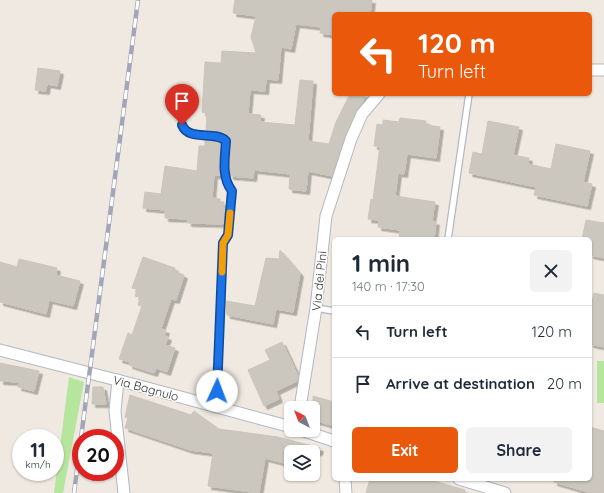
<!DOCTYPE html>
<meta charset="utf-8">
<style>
:root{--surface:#fff;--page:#f2f2f3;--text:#1f2937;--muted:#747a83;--line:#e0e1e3;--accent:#ea580c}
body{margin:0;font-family:Quicksand,sans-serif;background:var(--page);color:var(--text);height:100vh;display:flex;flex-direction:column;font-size:15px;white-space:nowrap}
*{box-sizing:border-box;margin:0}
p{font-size:13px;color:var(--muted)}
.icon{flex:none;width:22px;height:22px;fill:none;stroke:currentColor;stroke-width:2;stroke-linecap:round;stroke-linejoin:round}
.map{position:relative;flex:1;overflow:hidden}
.details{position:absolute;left:332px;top:237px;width:260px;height:244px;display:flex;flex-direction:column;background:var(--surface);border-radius:6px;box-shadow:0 1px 3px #0004}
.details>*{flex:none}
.top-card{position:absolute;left:332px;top:12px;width:260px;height:84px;border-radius:6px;box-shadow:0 1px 3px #0004;background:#ea580c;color:#fff;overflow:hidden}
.needle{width:26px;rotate:318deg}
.controls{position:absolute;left:284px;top:401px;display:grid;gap:8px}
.controls a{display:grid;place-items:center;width:36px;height:36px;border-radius:6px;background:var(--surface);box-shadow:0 1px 3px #0004;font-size:20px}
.speed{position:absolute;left:12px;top:429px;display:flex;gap:8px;font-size:20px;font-weight:700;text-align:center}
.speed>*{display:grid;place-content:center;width:52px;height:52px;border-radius:50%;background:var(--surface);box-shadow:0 1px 3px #0004;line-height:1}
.speed small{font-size:10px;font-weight:400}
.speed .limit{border:6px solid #d22;background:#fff;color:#111}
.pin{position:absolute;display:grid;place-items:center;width:34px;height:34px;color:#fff;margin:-41px -17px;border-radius:50% 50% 50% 0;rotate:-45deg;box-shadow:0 0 4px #0007}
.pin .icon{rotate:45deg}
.me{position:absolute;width:44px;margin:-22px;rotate:2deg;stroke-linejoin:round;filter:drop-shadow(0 0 3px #0008)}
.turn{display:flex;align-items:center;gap:14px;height:84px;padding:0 20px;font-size:18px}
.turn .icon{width:52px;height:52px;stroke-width:2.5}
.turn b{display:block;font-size:28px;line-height:34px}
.round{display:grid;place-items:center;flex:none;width:42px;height:42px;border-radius:6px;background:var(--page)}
.overview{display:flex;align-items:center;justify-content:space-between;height:68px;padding:0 20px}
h1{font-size:24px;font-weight:800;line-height:30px}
.button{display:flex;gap:8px;margin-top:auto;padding:8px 20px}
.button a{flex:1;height:46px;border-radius:6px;background:var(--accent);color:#fff;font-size:16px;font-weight:800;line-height:46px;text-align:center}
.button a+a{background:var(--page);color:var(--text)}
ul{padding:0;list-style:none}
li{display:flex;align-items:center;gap:12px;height:52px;padding:0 20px;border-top:1px solid var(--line)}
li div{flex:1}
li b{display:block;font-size:15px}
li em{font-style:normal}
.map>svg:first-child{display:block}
.green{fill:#b6e59e}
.building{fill:#cbc7bf;stroke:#cbc5ba;filter:url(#shadow)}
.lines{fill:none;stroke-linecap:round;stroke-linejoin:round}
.lane-casing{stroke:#b4b7c1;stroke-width:8}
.street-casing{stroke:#b4b7c1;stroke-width:13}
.lane{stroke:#fff;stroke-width:5.5}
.street{stroke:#fff;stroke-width:11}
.rail-casing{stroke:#a3a6b8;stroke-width:4.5}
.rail{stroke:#fff;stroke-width:3;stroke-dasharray:9;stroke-linecap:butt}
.route-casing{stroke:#114b97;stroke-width:10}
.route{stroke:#1a73e8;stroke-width:7}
.slow{stroke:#f59e0b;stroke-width:7}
.labels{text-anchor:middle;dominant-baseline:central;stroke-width:3;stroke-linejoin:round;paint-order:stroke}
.street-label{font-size:12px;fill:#2e2e2e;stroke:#fff}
</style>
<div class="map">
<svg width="604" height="493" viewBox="0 0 604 493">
<defs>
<filter id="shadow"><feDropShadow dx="3.5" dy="3.5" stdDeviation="0" flood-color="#0004"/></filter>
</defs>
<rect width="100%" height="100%" fill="#efe9e1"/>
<path class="green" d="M597,361h7v42h-7z
M69,377l15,5 -21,111h-9z"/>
<path class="building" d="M235,0h137l-2,14 -14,-2v2h-22v21l-14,-2 1,-6 -25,-3 -5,25 -10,-2 -3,33 -12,-1 -1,12 -15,-1 -2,24 13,1 -1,7 35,3 5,-45 13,1 -5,60 21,3 7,-22 14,-28h16l-21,42 -13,40 -24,-5 -2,20 -17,-2 1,-15 -36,-4 -1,8 -23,-2v-37l-12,-7 -12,-1 1,-18 -5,-1 3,-50 16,1 1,-12 34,2 -5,-16 5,-21 -23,-3z
M38,68l22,3 -3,15 -10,-2 -1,7 -11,-1z
M400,118l26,3v4l14,2 -4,31 -29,-4 -3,20 -6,-1 -3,23 40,6 -3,19 4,1 -2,17h-35l1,-9 -22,-3 1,-7 -11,-1 3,-20 2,1 7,-54h-6l3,-22 6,1v-5l16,2z
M488,121l31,6 -6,28 16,3 -1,6 23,5 5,-25 34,7 -7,31 9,2 -5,22 -53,-11 2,-8 -67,-14 4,-21 9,2z
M205,139l17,4 -1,32h-7l-2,23 8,1v3h4l-1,22 -35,-1v-4l-23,-1v-8l-22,-2 2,-16 16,2 4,-28 32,5 2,-25h6z
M586,220l18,3v35l-14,-3v-16h-8z
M280,250l20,23 -7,39 -17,-3 -3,15 -46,-9 -1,-14 29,5 11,-48 13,1z
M143,257l32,11 -1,3 10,4 -8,25 -5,-1 -10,30 5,1 -2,6 4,1 -3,8 10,3 -8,24 -11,-4 -2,5 -25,-8 1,-3 -11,-3 9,-26 4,2 10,-29 -4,-1 2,-8 -5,-1 2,-7 -5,-1z
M19,259l38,9 -1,7 24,6 -7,25 -24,-6 -3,14 -46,-12v-40l17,5z
M594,293l10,2v52l-14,-3v-42h2z
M282,342l16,34 -1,5 -21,10 3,8 -15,7 -16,-36 22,-10 -5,-10z
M0,363l39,8 -5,20 -16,-4 1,-5 -19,-1z
M93,387h10l3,17h-14z
M130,395l61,20 3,-4 25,18 59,8 42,11 -1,4h-28v13l-26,-7 -6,35 -51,-7 5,-33 -23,-3 -65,-22 3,-10 -3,-1z
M313,396l21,6v24l-21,-6z
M590,427l14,4v62h-13l-37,-11 1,-3h35z
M370,479h57l38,11 -1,3h-98z"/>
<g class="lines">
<g class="lane-casing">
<path id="lane" d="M181,112l3,18c13,8 31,1 42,11 -1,17 -5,36 5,50l-3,44 -5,8 -6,163
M448,239l21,-145
M316,308l18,3"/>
</g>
<g class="street-casing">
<path id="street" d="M590,70h14
M0,350l140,36 151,41
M118,380l-3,31 9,82
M300,408l16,-100 10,-92 25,-77 11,-25 17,-20
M301,430l33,11
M345,479l1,14
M459,479l46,14"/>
</g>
<use href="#lane" class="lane"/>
<use href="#street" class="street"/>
<g class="rail-casing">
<path id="rail" d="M81,438l57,-438
M74,493l7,-54"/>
</g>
<use href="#rail" class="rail"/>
</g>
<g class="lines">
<g class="route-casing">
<path id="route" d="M182,125c7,17 33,5 44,16 -1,17 -5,36 6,50l-4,44 -5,8 -6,148"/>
</g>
<use href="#route" class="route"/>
<path class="slow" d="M222,272l1,-29 5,-8 2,-22"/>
</g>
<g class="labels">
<g class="street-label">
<text transform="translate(319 281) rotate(-84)">Via dei Pini</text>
<text transform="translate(146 388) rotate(15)">Via Bagnulo</text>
</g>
</g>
</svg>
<div class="controls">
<a><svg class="needle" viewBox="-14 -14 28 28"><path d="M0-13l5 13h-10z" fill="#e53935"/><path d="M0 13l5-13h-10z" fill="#747a83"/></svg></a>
<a><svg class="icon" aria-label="layers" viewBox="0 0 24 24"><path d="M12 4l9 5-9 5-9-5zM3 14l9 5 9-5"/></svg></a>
</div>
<div class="speed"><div>11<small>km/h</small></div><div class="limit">20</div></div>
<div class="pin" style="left:182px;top:125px;background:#d93025"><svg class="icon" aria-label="arrive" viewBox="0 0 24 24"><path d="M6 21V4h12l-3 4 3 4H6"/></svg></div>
<svg class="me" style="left:217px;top:391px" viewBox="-20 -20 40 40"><circle r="19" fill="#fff"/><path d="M0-13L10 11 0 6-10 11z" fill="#1a73e8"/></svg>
<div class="top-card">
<div class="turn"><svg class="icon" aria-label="left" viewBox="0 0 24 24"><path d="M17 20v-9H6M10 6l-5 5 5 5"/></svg><div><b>120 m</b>Turn left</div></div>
</div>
<section class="details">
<div class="overview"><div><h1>1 min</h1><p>140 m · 17:30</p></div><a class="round"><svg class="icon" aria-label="close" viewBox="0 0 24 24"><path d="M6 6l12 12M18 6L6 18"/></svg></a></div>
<ul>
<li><svg class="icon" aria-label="left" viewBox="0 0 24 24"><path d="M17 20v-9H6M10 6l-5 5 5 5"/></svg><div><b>Turn left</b></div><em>120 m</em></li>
<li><svg class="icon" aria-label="arrive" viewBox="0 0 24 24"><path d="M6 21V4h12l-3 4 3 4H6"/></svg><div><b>Arrive at destination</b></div><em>20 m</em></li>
</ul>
<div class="button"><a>Exit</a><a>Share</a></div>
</section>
</div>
